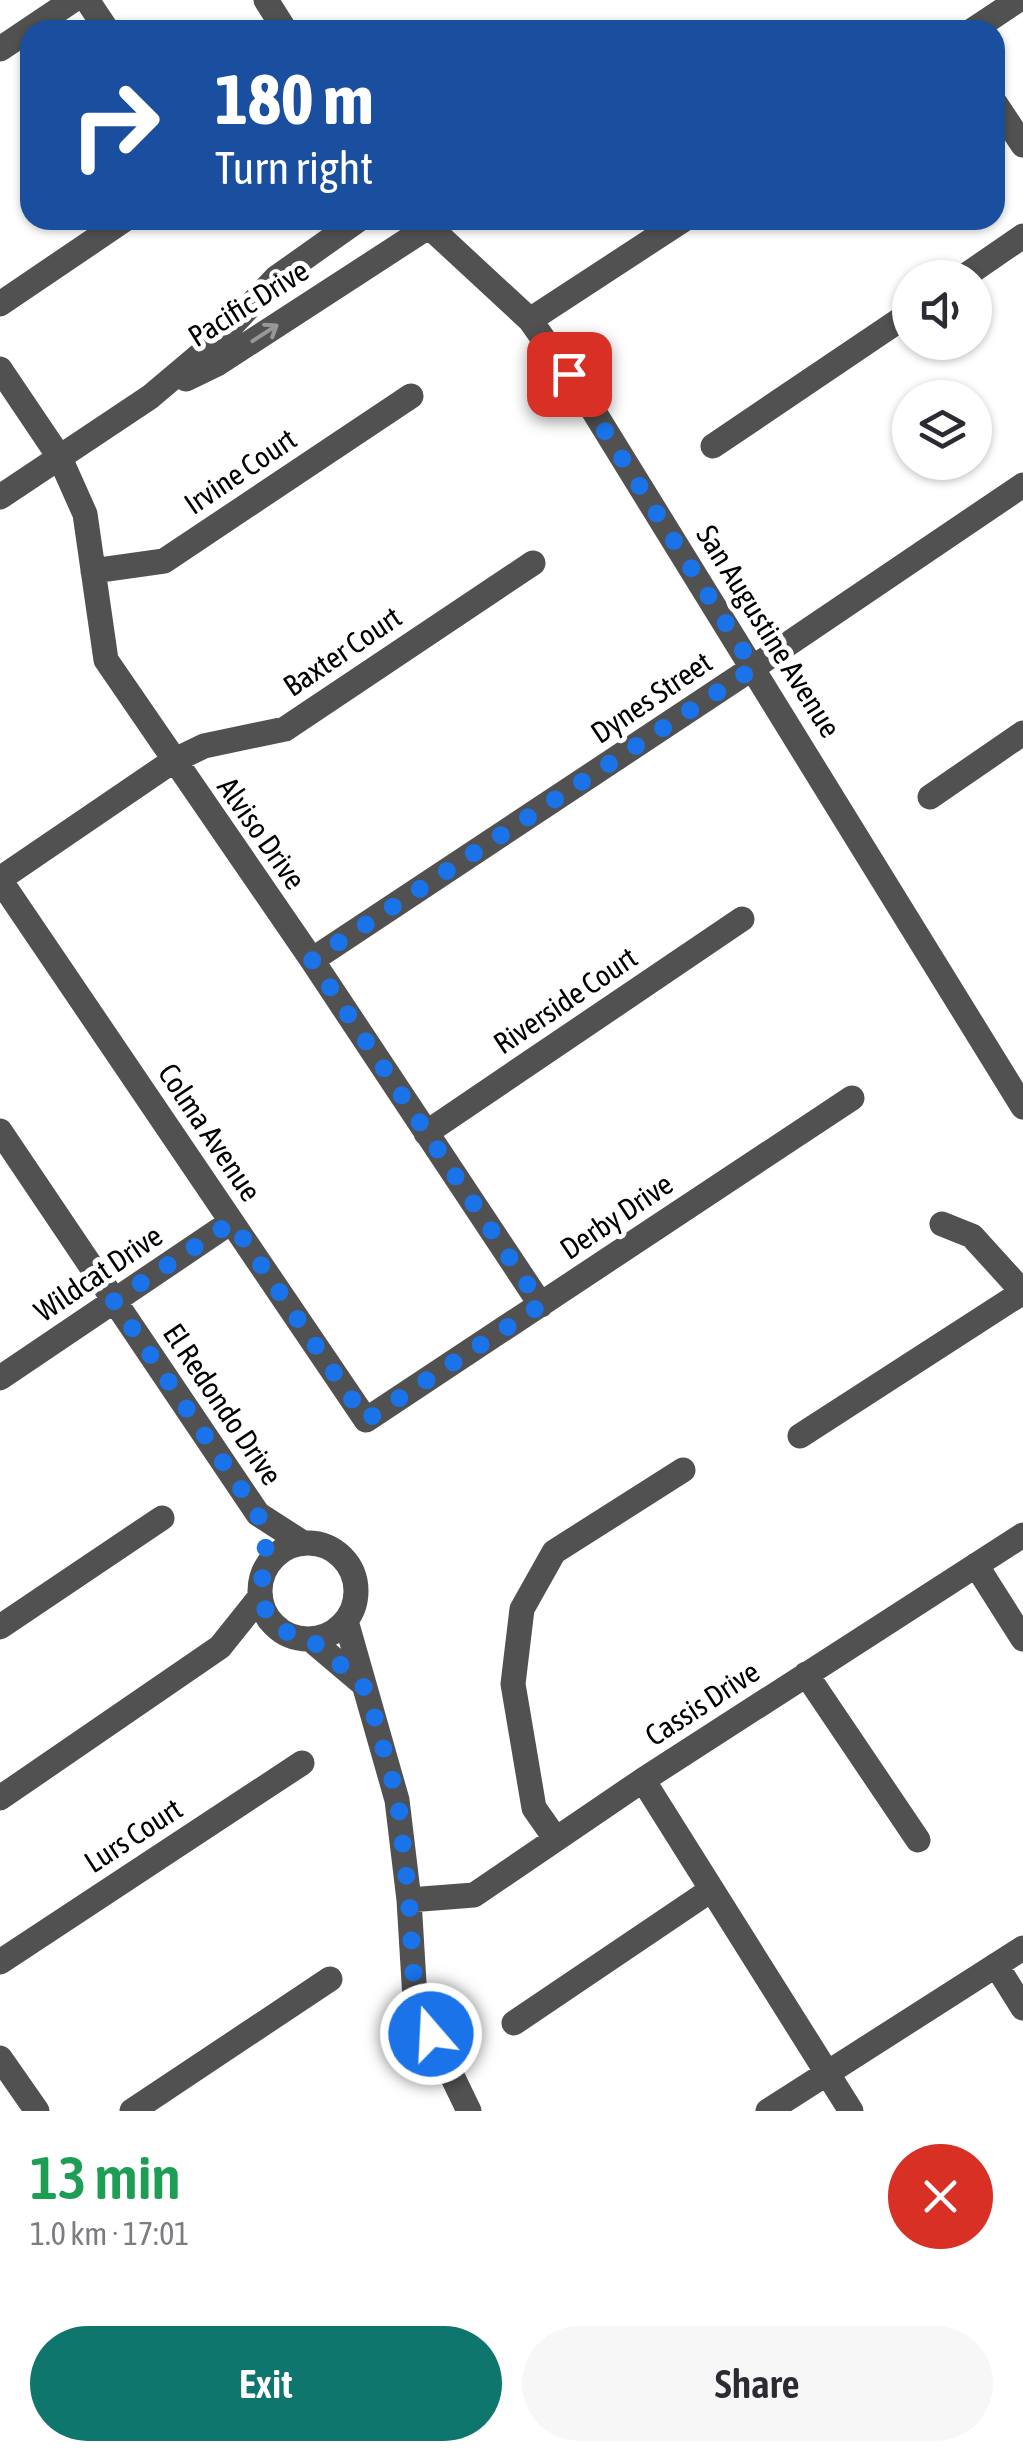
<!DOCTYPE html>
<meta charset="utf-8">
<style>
:root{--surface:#fff;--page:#f7f7f7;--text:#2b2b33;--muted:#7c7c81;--accent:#0f766e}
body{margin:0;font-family:"Asap Condensed",sans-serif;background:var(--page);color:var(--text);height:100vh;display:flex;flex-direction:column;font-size:38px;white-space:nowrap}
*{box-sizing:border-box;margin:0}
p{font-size:32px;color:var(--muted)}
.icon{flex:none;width:55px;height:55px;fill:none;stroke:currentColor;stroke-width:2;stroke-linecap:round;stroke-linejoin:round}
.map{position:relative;height:2111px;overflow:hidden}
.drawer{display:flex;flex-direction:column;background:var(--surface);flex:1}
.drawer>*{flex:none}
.banner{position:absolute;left:20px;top:20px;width:985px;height:210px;border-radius:30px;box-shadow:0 2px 8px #0004;background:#1a4fa0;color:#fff;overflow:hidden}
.fabs{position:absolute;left:892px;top:260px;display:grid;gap:20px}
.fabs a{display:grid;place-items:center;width:100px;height:100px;border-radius:50%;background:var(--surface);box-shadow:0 2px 8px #0004;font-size:50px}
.pin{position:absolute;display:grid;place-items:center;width:85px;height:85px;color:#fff;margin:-42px;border-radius:20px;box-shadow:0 5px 15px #0006}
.me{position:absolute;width:110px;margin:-55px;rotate:341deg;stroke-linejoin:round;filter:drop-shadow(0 0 8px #0008)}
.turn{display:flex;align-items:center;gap:35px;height:210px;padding:0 30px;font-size:45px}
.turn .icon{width:130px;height:130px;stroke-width:2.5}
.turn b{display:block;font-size:70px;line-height:85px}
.round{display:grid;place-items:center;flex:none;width:105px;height:105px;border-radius:52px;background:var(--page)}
.head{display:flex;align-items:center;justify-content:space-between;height:170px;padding:0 30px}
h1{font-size:60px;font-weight:600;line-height:75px;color:#1e9e55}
.primary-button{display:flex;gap:20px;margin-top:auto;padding:20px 30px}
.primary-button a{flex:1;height:115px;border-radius:60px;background:var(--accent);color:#fff;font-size:40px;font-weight:600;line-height:115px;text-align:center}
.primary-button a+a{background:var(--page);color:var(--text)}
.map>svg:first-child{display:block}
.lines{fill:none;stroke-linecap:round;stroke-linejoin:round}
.minor{stroke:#515151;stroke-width:25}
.oneway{stroke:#979797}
.route{stroke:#1a73e8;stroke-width:18;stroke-dasharray:0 32.4}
.labels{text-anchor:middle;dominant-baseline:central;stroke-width:10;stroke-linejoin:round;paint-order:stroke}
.street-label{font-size:30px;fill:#000;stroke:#fff}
</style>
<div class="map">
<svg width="1023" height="2111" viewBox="0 0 1023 2111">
<rect width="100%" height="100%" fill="#fff"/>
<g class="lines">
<path class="minor" d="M87,0l20,30
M266,0l19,30
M973,30l45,-30
M0,49l73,-49
M995,103l28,42
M422,220l108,100 58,82 435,705
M962,278l61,-42
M0,304l124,-84
M530,320l153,-100
M0,369l60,89 25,56 21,146 206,300 229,345
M186,379l31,-15 211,-137
M713,446l197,-133
M0,497l150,-100 70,-59 56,-60 82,-58
M93,571l71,-10 247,-165
M930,797l93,-64
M0,879l173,-118 31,-15 81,-17 248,-166
M0,880l366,540 486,-322
M312,960l442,-293 269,-182
M0,1131l258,383 45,29
M426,1133l316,-214
M942,1224l30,12 51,56
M0,1378l231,-156
M800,1436l223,-144
M260 1591a48 48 0 1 1 96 0a48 48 0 1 1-96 0Z
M976,1565l47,74
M346,1621l51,179 12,100 6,99 54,112
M0,1627l162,-109
M310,1639l52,44
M806,1674l112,166
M643,1780l208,331
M0,1798l220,-151 40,-50
M555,1838l-21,-30 -21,-124 9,-75 32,-57 129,-82
M409,1900l65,-5 169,-115 380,-245
M0,1962l302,-199
M996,1965l27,43
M514,2023l197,-133
M0,2058l37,53
M132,2111l198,-132
M768,2111l255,-163"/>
</g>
<defs><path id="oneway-shaft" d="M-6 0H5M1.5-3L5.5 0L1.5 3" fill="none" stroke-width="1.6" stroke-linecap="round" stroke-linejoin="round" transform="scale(2.5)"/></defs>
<use class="oneway" href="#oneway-shaft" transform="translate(265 333) rotate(-33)"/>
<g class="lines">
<path class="route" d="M431,2034l-16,-36 -6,-98 -11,-100 -26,-92 -10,-25 -52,-44 -16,-2 -24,-17 -10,-23 3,-24 6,-10 -11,-49 -144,-213 118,-79 134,198 175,-115 -229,-345 442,-292 -185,-294"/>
</g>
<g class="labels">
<g class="street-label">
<text transform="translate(248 303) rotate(-32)">Pacific Drive</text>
<text transform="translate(240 471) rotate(-34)">Irvine Court</text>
<text transform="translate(769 631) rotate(58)">San Augustine Avenue</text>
<text transform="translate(342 651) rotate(-34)">Baxter Court</text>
<text transform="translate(651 697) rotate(-34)">Dynes Street</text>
<text transform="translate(262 833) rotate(55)">Alviso Drive</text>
<text transform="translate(565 1000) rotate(-34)">Riverside Court</text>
<text transform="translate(210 1132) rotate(56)">Colma Avenue</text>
<text transform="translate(616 1216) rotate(-34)">Derby Drive</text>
<text transform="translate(98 1273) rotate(-34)">Wildcat Drive</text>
<text transform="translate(223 1404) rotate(56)">El Redondo Drive</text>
<text transform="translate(702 1703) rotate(-33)">Cassis Drive</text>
<text transform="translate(133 1835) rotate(-33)">Lurs Court</text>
</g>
</g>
</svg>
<div class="fabs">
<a><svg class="icon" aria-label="sound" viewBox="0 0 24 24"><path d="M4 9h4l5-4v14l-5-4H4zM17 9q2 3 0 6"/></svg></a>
<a><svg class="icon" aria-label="layers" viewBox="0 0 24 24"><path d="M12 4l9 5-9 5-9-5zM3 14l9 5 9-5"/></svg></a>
</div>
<div class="pin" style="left:569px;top:374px;background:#d93025"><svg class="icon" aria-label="arrive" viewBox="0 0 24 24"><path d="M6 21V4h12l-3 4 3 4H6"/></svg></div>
<svg class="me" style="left:431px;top:2034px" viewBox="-20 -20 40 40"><circle r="17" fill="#1a73e8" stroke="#fff" stroke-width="3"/><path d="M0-11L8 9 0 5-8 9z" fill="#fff"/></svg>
<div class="banner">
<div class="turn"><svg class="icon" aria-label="right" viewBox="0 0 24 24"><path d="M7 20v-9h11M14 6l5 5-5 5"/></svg><div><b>180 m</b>Turn right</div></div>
</div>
</div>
<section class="drawer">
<div class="head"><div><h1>13 min</h1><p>1.0 km · 17:01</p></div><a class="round" style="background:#d93025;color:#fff"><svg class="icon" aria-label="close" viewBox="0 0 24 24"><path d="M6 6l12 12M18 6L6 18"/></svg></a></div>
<div class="primary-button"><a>Exit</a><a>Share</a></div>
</section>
